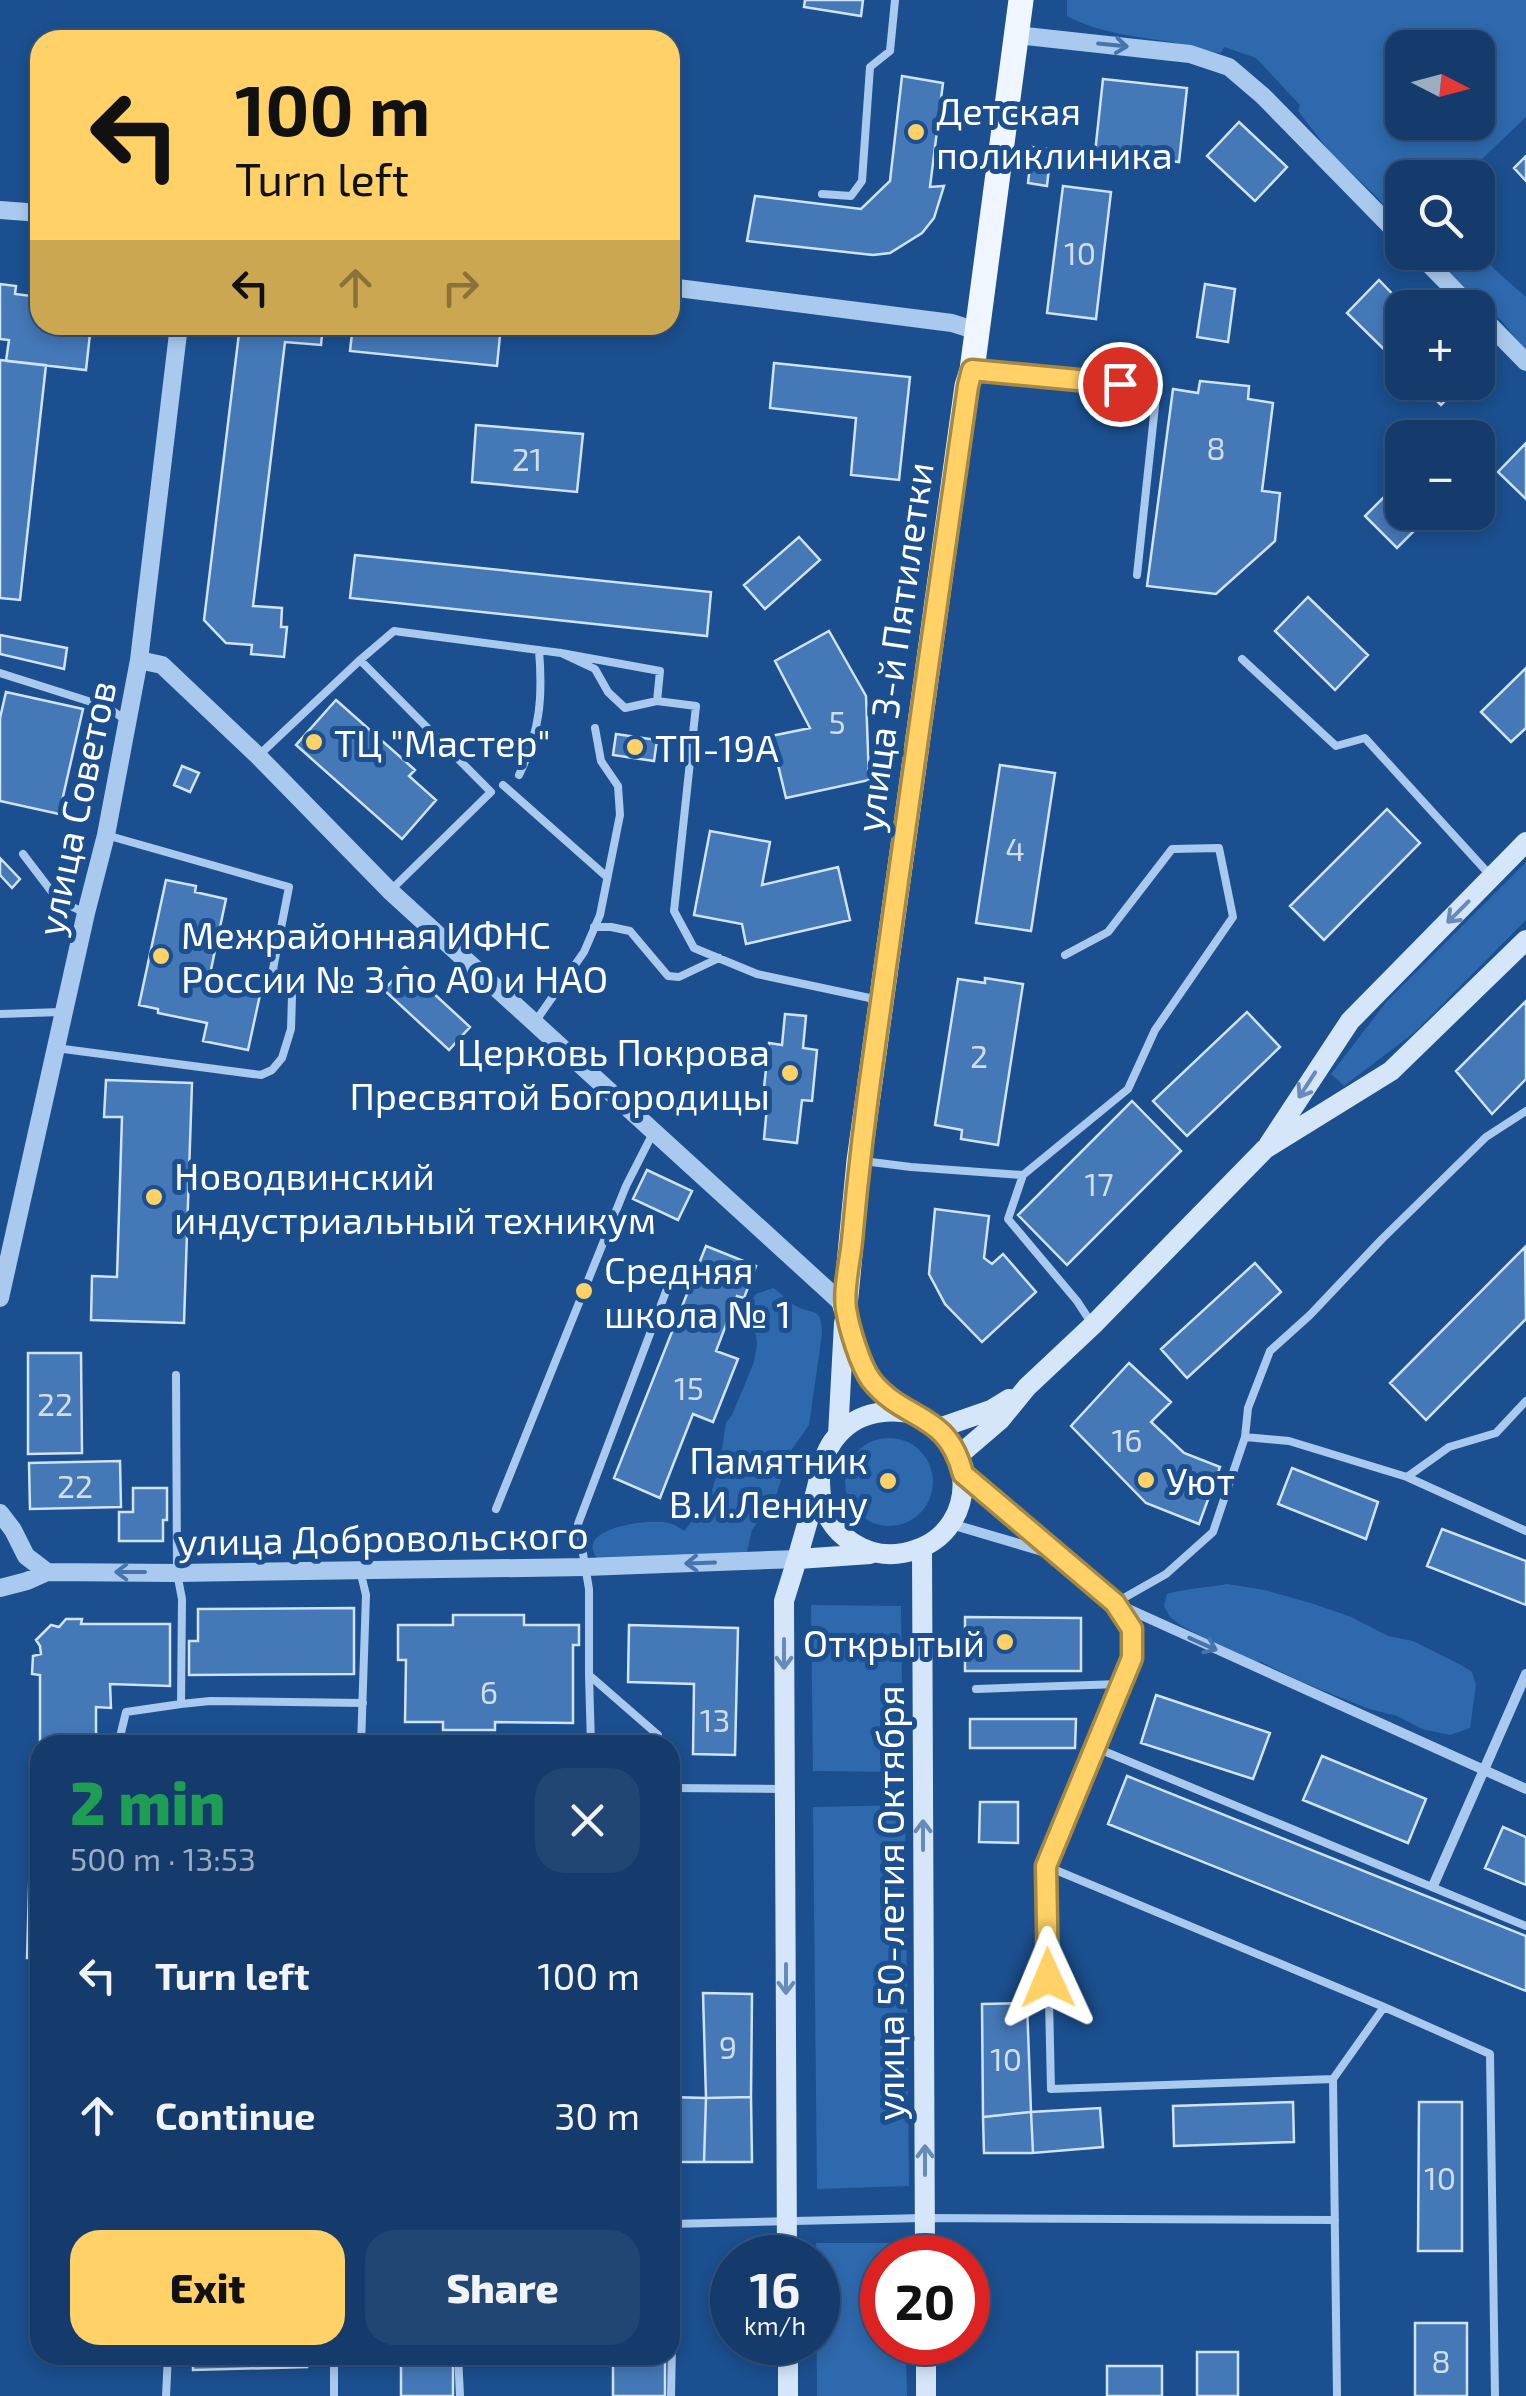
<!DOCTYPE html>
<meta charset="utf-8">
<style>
:root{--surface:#143b6b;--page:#214673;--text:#f1f3f6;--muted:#9dadc1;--line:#33557e;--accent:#ffd166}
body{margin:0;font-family:"Exo 2",sans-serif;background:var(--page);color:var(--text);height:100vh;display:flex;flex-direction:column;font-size:38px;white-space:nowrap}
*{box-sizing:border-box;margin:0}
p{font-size:32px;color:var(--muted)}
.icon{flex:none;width:55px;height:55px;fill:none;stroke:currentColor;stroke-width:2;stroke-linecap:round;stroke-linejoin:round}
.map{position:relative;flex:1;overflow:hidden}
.details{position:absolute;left:30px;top:1735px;width:650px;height:630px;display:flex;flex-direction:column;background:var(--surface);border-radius:30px;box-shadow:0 5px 15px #0003,0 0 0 2px var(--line)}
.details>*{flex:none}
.guide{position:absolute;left:30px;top:30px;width:650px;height:305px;border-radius:30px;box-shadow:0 5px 15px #0003,0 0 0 2px var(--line);background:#ffd166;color:#111;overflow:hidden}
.needle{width:65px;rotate:96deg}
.buttons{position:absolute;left:1385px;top:30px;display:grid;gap:20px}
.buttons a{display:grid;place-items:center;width:110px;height:110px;border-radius:20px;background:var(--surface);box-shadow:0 5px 15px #0003,0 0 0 2px var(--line);font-size:50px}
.speed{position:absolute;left:710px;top:2235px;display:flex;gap:20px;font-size:50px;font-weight:700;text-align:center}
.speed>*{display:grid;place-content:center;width:130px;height:130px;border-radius:50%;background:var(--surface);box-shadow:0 5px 15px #0003,0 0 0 2px var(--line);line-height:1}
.speed small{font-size:25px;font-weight:400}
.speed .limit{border:15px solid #d22;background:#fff;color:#111}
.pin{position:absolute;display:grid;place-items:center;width:85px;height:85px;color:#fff;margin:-42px;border:5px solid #fff;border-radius:50%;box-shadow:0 2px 10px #0007}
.me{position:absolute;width:110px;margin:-55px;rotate:359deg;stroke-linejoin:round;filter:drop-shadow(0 0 8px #0008)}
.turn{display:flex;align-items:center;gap:35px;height:210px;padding:0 40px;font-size:45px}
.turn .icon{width:130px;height:130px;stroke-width:2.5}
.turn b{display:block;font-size:70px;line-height:85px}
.lanes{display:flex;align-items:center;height:95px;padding:0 40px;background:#0003;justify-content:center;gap:50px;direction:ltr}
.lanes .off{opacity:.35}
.round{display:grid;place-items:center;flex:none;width:105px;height:105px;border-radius:30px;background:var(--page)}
.summary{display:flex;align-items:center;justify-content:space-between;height:170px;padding:0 40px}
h1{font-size:60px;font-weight:800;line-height:75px;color:#1e9e55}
.primary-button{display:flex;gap:20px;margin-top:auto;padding:20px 40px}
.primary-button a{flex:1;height:115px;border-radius:30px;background:var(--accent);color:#111;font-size:40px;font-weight:800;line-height:115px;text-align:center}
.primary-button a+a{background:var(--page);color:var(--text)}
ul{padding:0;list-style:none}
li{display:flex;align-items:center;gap:30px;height:140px;padding:0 40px}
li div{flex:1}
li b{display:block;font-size:38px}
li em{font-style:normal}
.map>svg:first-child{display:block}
.green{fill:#2e69ad;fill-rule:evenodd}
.building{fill:#4478b7;stroke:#cfe3fa;stroke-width:2.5}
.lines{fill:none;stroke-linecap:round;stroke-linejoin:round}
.service{stroke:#a9c9ee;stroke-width:8}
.minor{stroke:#a9c9ee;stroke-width:10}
.tertiary{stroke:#a9c9ee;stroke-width:18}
.secondary{stroke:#d6e6fa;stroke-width:20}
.primary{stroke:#f0f6ff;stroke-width:25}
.oneway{stroke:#4674ac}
.oneway2{stroke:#668bba}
.route-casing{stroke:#a68842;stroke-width:25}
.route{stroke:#ffd166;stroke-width:18}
.poi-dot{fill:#ffd166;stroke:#1b4f8f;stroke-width:4}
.labels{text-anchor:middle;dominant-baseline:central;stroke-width:10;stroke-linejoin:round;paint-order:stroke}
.number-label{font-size:32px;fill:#d0dded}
.poi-label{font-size:38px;fill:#fff;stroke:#1b4f8f;text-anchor:start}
.street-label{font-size:38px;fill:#fff;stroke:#1b4f8f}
</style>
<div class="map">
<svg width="1526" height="2396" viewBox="0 0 1526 2396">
<rect width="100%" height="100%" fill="#1b4f8f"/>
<path class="green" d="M1067,0h459v117l-63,60 -61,1v48l-8,-6 -16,-22 -48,-46 -32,-41 2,-6 -44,-47 -32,-11 -3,6c-14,-1 -26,-6 -39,-9 -38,-7 -80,-9 -115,-28zM1402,48h76v74h-76z
M1478,247l16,22 32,28v54l-24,-30 -75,-68 51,-1z
M1526,862v58l-111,112 -71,54 -13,-12 56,-73z
M773,1288c9,5 13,13 21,17 18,11 28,0 28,29l-13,91 -19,27 -13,41 -25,37 -7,30 -142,4c-40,-35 46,-46 66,-41 7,2 9,4 15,8l24,-29 11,-34 7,-45 6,-8 22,-53 3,-18 -1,-9 -9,-16 4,-18 5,-7z
M845 1482a44 44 0 1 1 88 0a44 44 0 1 1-88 0Z
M1227,1584l38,6 49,14 37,13 37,19 25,5 48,24 11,7 4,13 -6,43 -20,7 -28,-6 -25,-13 -28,-7 -67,-27 -41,-20 -14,-1 -65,-35 -12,-9 -6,-11 3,-12c19,-6 41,-6 60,-10z
M811,1605l90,1 2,166 -90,-1z
M905,1805l4,381 -92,3 -4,-382z
M816,2243h90v14l-24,1v84l24,1 1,53h-90z"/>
<path class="building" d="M805,0h58l-2,16 -57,-9z
M902,76l41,7 -13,104 14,-1 -10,32 -12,15 -32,20 -17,2 -126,-14 8,-45 106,13 29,-28z
M1103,79l84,9 -8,74 -84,-9z
M1239,122l48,45 -32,34 -48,-45z
M1032,147l19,2 -4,37 -19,-3z
M1526,156v25l-12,-13z
M1063,186l48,6 -15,127 -49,-6z
M1379,280l27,28h-4v59l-55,-54z
M0,284l16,2 -1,8 25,3v28h51l-5,45 -80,-9 3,-21 -9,-1z
M1205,284l30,5 -7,53 -31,-5z
M240,325h83l-2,20 -36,-3 -32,264 29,2 -1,19h6l-3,30 -33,-3 1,-9 -26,-2 -22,-23z
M353,325h148l-4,41 -147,-15z
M0,360l46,5 -26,235 -20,-2z
M774,363l136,14 -11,103 -48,-5 5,-57 -86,-10z
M1200,381l49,5 -1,13 25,4 -11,88 18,2 -5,48 -59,53 -69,-8 26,-197 25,4z
M1418,382h45l-22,23z
M476,425l107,9 -6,58 -105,-10z
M1526,443v56l-28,-27z
M1390,491l12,12v9h10l10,11 -25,25 -32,-32z
M799,537l21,23 -55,49 -21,-24z
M355,555l356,37 -4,44 -357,-38z
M1308,597l60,58 -33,35 -60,-59z
M829,631l37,65 3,84 -83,18 -15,-62 39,-8 -35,-67z
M0,635l67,13 -3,21 -64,-15z
M1526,668v60l-15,14 -30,-30z
M6,692l77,17 -24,105 -59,-13v-83z
M336,700l79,70 -6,6 27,24 -34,39 -106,-94z
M616,734l41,6 -3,21 -41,-6z
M1000,765l55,8 -24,158 -55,-8z
M182,766l17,7 -9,19 -16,-7z
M1387,809l33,34 -96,97 -34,-34z
M710,831l60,11 -8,43 76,-18 12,53 -104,24 -4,-20 -48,-9z
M0,858l20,21 -8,9 -12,-13z
M166,880l30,6 -1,6 31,7 -20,94 12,2 3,-9 39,9 -12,55 -45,-9 4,-18 -49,-10v-4l-19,-4z
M405,967l65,60 -21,23 -65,-60z
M985,978l38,6 -25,161 -37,-6 1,-9 -27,-5 23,-146 27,4z
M1526,1001v78l-34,35 -36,-43z
M1247,1012l33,35 -93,89 -34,-35z
M785,1014l21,2 -3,32 14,2 -5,51 -10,-1 -5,43 -33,-4 4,-43h-5l6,-53 13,2z
M106,1080l86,3 -8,240 -93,-3 1,-44 25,1 5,-160h-18z
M1132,1101l49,50 -114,114 -49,-50z
M647,1170l45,21 -14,29 -45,-21z
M935,1209l54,7 -5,42 8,6 11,-10 33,38 -54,50 -37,-38 -16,-30z
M706,1246l50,20 -12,32 -7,-2 -21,55 22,8 -25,63 -20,-8 -33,84 -46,-20z
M1525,1247l1,72 -100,101 -36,-37z
M1255,1263l26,29 -94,86 -26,-29z
M28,1353h53l1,100 -54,1z
M1129,1363l42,39 -20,20 33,31 36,14 -21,57 -53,-21 -75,-77z
M120,1461l1,46 -91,2 -1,-46z
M1292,1468l86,34 -12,37 -88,-35z
M133,1488h34v32h-4v21h-44v-29h14z
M1442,1529l84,32v44l-99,-39z
M354,1608v66l-165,1v-34h9v-32z
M453,1615h71v10h55v20h-6v78l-78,-1v8h-52v-8h-38l1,-62h-8v-35h55z
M965,1617l116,1v53h-116z
M66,1619h16l-1,5h89v62l-60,-2 1,24 -15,-1v38h-56v-70l-8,-1 1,-18 8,-2 -1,-8 -4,-6 15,-15 8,2z
M629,1625l109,3 -3,127 -42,-1 1,-70 -66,-2z
M1156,1695l114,38 -17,46 -112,-36z
M970,1719h106l-1,29h-105z
M1322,1756l104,43 -18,44 -105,-43z
M1127,1776l399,160v55l-418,-167z
M980,1802h38v41l-39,-1z
M31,1822h9v136h-13z
M1503,1827l23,10v48l-41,-17z
M703,1993l49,1 -1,103 -45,1z
M1027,2003l4,109 -48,5 -1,-113z
M670,2097l36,1 -2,64h-34z
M751,2097l1,65h-48l2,-64z
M1293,2102l1,40 -120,4 -1,-40z
M1419,2102h43v149h-44z
M1100,2108l3,39 -70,6 -2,-41z
M1031,2112l2,41h-49l-1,-36z
M1415,2323h52v73h-52z
M1197,2352h41v44h-41z
M193,2355h114v12l-114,3z
M401,2355h52v41h-52z
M665,2360v36h-52v-35z
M1107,2366h55v30h-55z"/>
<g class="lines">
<path class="service" d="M822,194l29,2 11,-15 8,-114 20,-16 5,-51
M977,371l180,16 -20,188
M1242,659l94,87 29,-8 124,136
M360,660l34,-29 167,22 99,18 -3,30 -32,7 -17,-16 -13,-23 -34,-16
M0,673l107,34 20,14
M657,701l39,5 -22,205 20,37 63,26 122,26
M258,756l102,-96 131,132 -99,97
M519,775c21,-44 24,-77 20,-125
M503,785l104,92
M23,854l35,46 25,12
M594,927h17l19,4 38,45 11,1 40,-19
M0,1014l61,-2
M535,1022l49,-70 16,-37 20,-100 -2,-29 -17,-25 -6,-33
M56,1048l205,27 11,-5 10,-12 9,-29 1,-33 -19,-27 16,-82 -183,-52
M863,1161l48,6 112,8 -15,44 69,82 15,23
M1023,1175l105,-86 27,-59 78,-113 -14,-69 -47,1 -64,83 -43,23
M176,1375l1,198 5,26 -1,105 29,-3 153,2
M1245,1437l3,-29 22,-57 40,-36 72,-76 104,-102 40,-26
M1407,1477l42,-30 47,-14 30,-32
M496,1509l130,-323 28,-55
M360,1570l6,25 -5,150
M589,1675l2,70
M976,1689l144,-5
M118,1745l8,-33 55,-8
M660,1745l-2,-10 -69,-60v-86l-11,-65 98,-259
M1094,1747l432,179
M670,1788l111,1
M1046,1866l338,141 106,47 5,342
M1333,2079l51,-72
M670,2224l255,-6 410,2
M334,2355v41
M458,2355l2,41
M166,2396l2,-41
M671,2396l1,-53
M1337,2396l-4,-317 -282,10 -5,-223 86,-208v-29l-17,-26 51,-29 47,-42 32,-95 44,4 118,36 119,54"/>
<path class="minor" d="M964,1474l151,129 411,186
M951,1524l105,31
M1433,1886l93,-212"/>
<path class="tertiary" d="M1016,35l174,19 39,13 34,29 139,142
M0,210l40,3
M1417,252l55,56
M670,287l282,36 25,8
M1478,313l48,49
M139,660l23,5 96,91 132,135 455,415
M0,1298l86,-385 20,-78 33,-175 40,-335
M0,1513l13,17 13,26 21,16 130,1 409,-6 212,-8
M0,1588l27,-7 20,-9"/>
<path class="secondary" d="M1269,1144l81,-123 176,-179
M845,1306l18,60 9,15 37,31
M939,1428l52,-18 18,-11
M838,1435l6,-112
M958,1456l42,-36 27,-33 66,-62 172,-176 126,-78 135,-131
M922,1548l3,710
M798,1559l72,-5
M787,2258l-3,-657c11,-34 21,-68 30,-103 6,-19 7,-40 19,-57 11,-15 26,-25 44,-28 96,-17 120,123 26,140 -35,7 -73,-17 -81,-53 -2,-7 -2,-15 -2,-22
M788,2342v54
M926,2342v54"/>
<path class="primary" d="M845,1306l14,-145 108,-775 5,-16 49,-370"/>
</g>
<defs><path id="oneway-shaft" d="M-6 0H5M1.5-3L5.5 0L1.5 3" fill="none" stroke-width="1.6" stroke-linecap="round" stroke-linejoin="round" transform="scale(2.5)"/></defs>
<g class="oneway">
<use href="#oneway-shaft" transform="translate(1113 45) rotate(6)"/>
<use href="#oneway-shaft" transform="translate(700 1563) rotate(178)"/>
<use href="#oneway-shaft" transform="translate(130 1572) rotate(-180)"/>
<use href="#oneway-shaft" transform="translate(1203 1644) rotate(24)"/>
</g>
<g class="oneway2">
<use href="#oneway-shaft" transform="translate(1458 912) rotate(135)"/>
<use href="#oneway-shaft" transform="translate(1307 1085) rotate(123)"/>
<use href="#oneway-shaft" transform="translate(784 1654) rotate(90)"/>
<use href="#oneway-shaft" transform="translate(923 1835) rotate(-90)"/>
<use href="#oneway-shaft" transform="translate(786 1979) rotate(90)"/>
<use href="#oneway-shaft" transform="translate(925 2160) rotate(-90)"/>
</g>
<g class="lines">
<g class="route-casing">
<path id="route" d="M1048,1978l-2,-112 86,-208v-29l-17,-26 -152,-129c-16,-64 -58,-51 -92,-94 -11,-15 -22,-52 -25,-71 -3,-19 4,-48 6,-68 6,-68 14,-135 24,-203 31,-217 60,-435 92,-652l4,-16 148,14"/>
</g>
<use href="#route" class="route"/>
</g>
<g class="poi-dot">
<circle cx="916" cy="132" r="10"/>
<circle cx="314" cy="742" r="10"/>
<circle cx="635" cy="747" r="10"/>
<circle cx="161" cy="956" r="10"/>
<circle cx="790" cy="1073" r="10"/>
<circle cx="154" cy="1197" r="10"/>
<circle cx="584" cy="1291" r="10"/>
<circle cx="1146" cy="1480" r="10"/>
<circle cx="888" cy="1481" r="10"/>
<circle cx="1005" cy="1642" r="10"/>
</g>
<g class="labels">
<g class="number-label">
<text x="1080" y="252">10</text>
<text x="1216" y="447">8</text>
<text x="527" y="458">21</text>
<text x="837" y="721">5</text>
<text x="1015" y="848">4</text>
<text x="979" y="1055">2</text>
<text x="1099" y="1183">17</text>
<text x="689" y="1387">15</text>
<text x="55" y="1403">22</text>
<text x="1127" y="1439">16</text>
<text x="75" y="1485">22</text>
<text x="489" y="1691">6</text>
<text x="715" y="1719">13</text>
<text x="728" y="2046">9</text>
<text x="1006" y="2058">10</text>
<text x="1440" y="2177">10</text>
<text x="1441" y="2360">8</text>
</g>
<g class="poi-label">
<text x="936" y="110">Детская<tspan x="936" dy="44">поликлиника</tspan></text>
<text x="334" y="742">ТЦ "Мастер"</text>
<text x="655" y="747">ТП-19А</text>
<text x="181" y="934">Межрайонная ИФНС<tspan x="181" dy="44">России № 3 по АО и НАО</tspan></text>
<text x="770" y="1051" text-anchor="end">Церковь Покрова<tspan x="770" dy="44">Пресвятой Богородицы</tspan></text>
<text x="174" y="1175">Новодвинский<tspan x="174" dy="44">индустриальный техникум</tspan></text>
<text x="604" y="1269">Средняя<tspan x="604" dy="44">школа № 1</tspan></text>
<text x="868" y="1459" text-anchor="end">Памятник<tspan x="868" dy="44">В.И.Ленину</tspan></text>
<text x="1166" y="1480">Уют</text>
<text x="985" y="1642" text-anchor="end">Открытый</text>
</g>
<g class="street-label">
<text transform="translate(893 647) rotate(-82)">улица 3-й Пятилетки</text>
<text transform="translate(75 808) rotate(-78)">улица Советов</text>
<text transform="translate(383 1537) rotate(-1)">улица Добровольского</text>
<text transform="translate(889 1903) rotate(-90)">улица 50-летия Октября</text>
</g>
</g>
</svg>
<div class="buttons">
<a><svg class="needle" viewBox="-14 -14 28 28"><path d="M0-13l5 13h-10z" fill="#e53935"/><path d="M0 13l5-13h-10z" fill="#9dadc1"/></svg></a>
<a><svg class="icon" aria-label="search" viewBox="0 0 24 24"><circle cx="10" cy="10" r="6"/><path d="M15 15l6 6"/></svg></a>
<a>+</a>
<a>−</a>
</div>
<div class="speed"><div>16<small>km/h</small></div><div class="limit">20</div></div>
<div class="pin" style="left:1120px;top:384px;background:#d93025"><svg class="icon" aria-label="arrive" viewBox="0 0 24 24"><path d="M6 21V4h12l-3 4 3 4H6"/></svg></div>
<svg class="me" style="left:1048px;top:1978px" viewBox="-20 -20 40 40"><path d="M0-17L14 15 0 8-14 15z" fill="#ffd166" stroke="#fff" stroke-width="4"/></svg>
<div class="guide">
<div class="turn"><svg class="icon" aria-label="left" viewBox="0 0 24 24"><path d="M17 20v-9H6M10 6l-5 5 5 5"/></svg><div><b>100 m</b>Turn left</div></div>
<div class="lanes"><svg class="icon" aria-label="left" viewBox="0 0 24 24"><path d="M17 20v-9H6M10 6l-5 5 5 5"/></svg><svg class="icon off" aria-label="ahead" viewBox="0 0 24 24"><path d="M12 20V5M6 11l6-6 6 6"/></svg><svg class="icon off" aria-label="right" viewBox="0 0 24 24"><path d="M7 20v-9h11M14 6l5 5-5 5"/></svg></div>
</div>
<section class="details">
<div class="summary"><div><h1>2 min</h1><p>500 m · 13:53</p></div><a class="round"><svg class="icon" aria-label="close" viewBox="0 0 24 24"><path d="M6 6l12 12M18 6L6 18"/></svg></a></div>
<ul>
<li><svg class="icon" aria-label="left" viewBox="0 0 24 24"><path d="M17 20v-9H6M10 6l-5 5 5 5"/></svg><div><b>Turn left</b></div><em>100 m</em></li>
<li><svg class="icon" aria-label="ahead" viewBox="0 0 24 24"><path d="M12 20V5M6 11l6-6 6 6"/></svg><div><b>Continue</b></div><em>30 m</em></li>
</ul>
<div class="primary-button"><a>Exit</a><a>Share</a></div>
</section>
</div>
